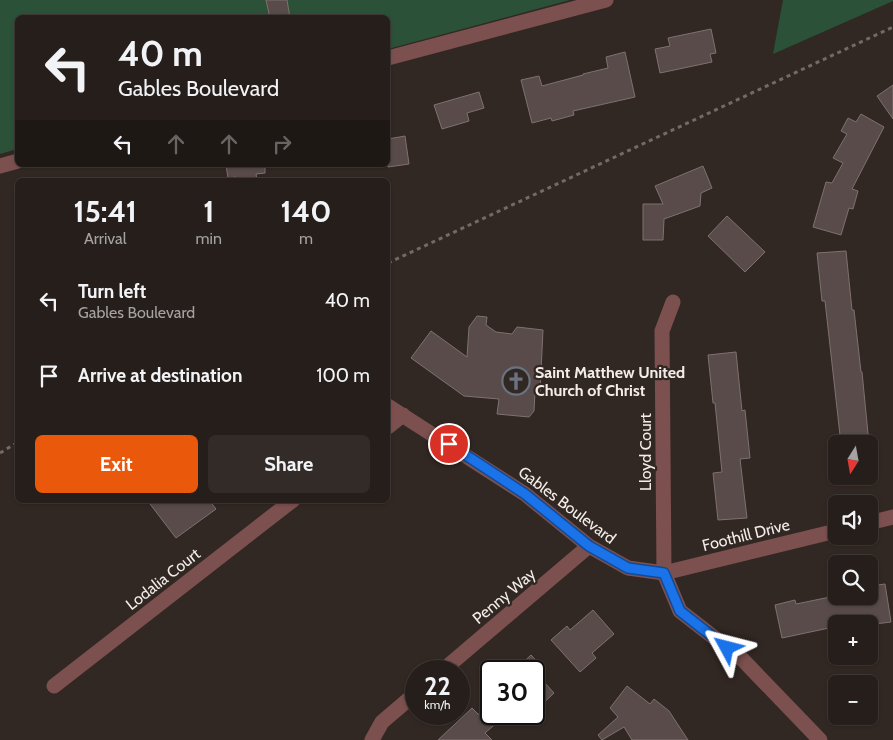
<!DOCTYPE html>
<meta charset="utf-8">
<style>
:root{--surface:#261e1a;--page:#322b27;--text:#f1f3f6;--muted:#a4a2a2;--line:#423c39;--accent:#ea580c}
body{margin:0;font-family:Cabin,sans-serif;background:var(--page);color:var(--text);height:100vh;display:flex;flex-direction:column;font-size:19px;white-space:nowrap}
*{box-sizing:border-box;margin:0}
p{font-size:16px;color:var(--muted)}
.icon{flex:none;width:28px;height:28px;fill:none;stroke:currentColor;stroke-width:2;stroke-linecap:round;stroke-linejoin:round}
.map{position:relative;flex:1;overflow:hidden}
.panel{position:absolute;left:15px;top:178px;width:375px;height:325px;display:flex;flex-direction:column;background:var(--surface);border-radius:8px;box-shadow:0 1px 4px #0004,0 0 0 1px var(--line)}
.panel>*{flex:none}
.top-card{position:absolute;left:15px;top:15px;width:375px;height:152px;border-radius:8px;box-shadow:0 1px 4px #0004,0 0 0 1px var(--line);background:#261e1a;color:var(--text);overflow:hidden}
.needle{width:32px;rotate:191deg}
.fabs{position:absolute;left:828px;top:435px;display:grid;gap:10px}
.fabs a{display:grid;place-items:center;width:50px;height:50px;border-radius:8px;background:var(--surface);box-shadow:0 1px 4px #0004,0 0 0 1px var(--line);font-size:25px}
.speed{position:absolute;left:405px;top:660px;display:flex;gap:10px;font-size:25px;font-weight:700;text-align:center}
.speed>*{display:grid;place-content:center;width:65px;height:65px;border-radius:50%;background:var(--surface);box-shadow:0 1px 4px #0004,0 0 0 1px var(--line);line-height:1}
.speed small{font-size:12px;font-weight:400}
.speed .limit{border:2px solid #111;border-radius:8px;background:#fff;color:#111}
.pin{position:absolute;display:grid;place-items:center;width:42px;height:42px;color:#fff;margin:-21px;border:2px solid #fff;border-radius:50%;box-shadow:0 1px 5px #0007}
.me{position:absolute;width:55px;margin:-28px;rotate:308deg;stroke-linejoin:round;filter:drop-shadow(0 0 4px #0008)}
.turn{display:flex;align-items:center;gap:18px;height:105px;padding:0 20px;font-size:22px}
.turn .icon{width:65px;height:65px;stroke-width:2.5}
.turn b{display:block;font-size:35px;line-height:42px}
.lanes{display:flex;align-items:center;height:48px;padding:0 20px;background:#0003;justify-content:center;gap:25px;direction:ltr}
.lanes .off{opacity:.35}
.eta{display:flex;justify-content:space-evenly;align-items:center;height:85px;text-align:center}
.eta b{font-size:30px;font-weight:700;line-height:35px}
.button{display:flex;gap:10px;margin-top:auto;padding:10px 20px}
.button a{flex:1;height:58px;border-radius:8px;background:var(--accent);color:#fff;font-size:20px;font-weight:700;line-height:58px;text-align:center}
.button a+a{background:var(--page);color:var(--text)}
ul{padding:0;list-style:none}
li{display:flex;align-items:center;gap:15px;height:75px;padding:0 20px}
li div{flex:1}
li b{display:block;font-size:19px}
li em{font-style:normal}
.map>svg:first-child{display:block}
.green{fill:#2b5239}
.building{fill:#584b4a;stroke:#7e716f}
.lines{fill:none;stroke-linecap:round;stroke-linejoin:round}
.path{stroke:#736a66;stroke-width:3;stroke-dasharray:4 4;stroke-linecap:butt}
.street{stroke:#7c504f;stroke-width:15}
.route-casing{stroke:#114b97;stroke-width:12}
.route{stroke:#1a73e8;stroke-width:9}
.labels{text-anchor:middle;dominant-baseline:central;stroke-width:4.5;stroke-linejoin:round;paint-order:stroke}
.poi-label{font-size:16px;font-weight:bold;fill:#f3ece9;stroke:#322823;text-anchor:start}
.street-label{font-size:16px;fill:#f3ece9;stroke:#322823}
</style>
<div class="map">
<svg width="893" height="740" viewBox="0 0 893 740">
<rect width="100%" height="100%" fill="#322823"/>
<path class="green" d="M0,0h570l-182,49v-31h-370l-1,131 -17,5z
M783,0h110v1l-120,53z"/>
<path class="building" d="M266,0h21l3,18h-20z
M711,29l5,24 -6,1 2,8 -52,11 -5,-24 15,-3 -2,-8z
M625,52l10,45 -62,14 1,4 -22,6 -1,-3 -19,5 -11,-43 18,-4 3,10 41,-11v-1l25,-6 -2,-11z
M893,85v34l-16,-23z
M479,92l5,16 -17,5 2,8 -27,8 -8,-24z
M861,114l23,13 -32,62 6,2 -5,18 -4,-1 -8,27 -28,-8 13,-45 6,1 11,-20 -10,-5 14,-24 -6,-3 7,-13 8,4z
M405,136l4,28 -21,3v-28z
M226,165h39v8l-9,1 1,6h-21v-3l-8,1z
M703,166l9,22 -11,5 -1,13 -36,13 -1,21h-20v-36h20l-8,-18z
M727,216l38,36 -20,20 -37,-36z
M846,251l6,59h2l7,62h1l7,72h-28l-16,-143h-3l-5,-48z
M477,316l10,1 -1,8 10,7 16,2 5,-7 26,3 -3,62h-5l-1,19 -5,6 -32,-3 2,-15 -35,-3 -53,-38 20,-27 36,26 2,-30z
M736,352l6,59 3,-1 5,48 -10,1 7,59 -29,2 -5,-47 9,-1 -7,-69h-2l-5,-48z
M147,500h62l7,9 -40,29z
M885,584l6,38 -16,2h-47l1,4 -47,10 -7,-33 20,-5 1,4 39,-8h34v-10z
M593,610l21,24 -22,19 4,5 -16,14 -29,-32 16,-14 3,4z
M531,655l15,16h-12l20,22 -20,19v-41h-20z
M627,686l23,18 4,-5 15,12 19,29h-56l-8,-13 -22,13 -4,-5 20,-18 -8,-9z
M472,708l6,6h29l-22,19 7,7h-54z"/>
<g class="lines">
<path class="path" d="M388,263l505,-236
M0,453l18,-11"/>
<path class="street" d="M388,58l218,-58
M0,166l18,-5
M673,302l-11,29 2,242 172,-42
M388,406l137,88 64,52 39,22 36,5 16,38 63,49 77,80
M388,427l15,-12
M869,523l24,-6
M442,671l147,-125
M54,686l239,-186
M372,740l10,-18 34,-29"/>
</g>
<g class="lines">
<g class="route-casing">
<path id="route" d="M449,444l76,50 64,52 39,22 36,5 16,38 47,37"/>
</g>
<use href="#route" class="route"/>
</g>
<defs>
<g id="church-ring" transform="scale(1.4375)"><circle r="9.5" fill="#322823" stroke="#6b7280" stroke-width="1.5"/><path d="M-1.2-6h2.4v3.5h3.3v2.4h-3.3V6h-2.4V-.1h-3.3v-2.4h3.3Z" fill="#6b7280"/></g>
</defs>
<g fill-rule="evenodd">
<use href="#church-ring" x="516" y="381"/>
</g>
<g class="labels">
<g class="poi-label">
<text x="535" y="372">Saint Matthew United<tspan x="535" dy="18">Church of Christ</tspan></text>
</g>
<g class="street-label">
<text transform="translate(645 452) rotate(-90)">Lloyd Court</text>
<text transform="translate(567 505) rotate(37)">Gables Boulevard</text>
<text transform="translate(746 535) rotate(-14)">Foothill Drive</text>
<text transform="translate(163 579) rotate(-38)">Lodalia Court</text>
<text transform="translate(504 596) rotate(-40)">Penny Way</text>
</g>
</g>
</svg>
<div class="fabs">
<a><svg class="needle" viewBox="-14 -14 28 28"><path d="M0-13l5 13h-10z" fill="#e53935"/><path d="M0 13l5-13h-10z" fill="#a4a2a2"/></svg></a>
<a><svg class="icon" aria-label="sound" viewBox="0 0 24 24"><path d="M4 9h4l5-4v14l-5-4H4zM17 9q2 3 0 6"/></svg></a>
<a><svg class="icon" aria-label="search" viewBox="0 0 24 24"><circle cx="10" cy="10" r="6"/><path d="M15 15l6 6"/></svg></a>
<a>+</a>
<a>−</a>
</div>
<div class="speed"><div>22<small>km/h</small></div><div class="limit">30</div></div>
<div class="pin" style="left:449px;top:444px;background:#d93025"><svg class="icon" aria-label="arrive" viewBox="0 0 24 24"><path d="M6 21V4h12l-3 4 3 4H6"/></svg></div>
<svg class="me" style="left:727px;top:648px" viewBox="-20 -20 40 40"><path d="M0-17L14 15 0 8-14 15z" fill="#1a73e8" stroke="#fff" stroke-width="4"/></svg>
<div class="top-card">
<div class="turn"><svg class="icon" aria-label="left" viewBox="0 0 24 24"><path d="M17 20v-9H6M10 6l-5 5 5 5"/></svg><div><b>40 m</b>Gables Boulevard</div></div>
<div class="lanes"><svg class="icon" aria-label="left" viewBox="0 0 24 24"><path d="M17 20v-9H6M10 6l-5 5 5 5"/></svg><svg class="icon off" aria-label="ahead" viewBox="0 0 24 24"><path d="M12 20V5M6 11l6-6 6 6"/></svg><svg class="icon off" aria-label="ahead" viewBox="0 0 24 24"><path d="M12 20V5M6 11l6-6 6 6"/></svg><svg class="icon off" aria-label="right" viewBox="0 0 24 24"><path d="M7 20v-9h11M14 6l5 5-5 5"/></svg></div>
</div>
<section class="panel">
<div class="eta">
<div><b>15:41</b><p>Arrival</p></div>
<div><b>1</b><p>min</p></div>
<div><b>140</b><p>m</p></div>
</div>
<ul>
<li><svg class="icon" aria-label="left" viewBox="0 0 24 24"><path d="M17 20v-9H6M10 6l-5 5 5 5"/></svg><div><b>Turn left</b><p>Gables Boulevard</p></div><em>40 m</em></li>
<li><svg class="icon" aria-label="arrive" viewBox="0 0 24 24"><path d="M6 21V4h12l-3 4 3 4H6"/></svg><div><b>Arrive at destination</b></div><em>100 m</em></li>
</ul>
<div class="button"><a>Exit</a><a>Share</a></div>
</section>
</div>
